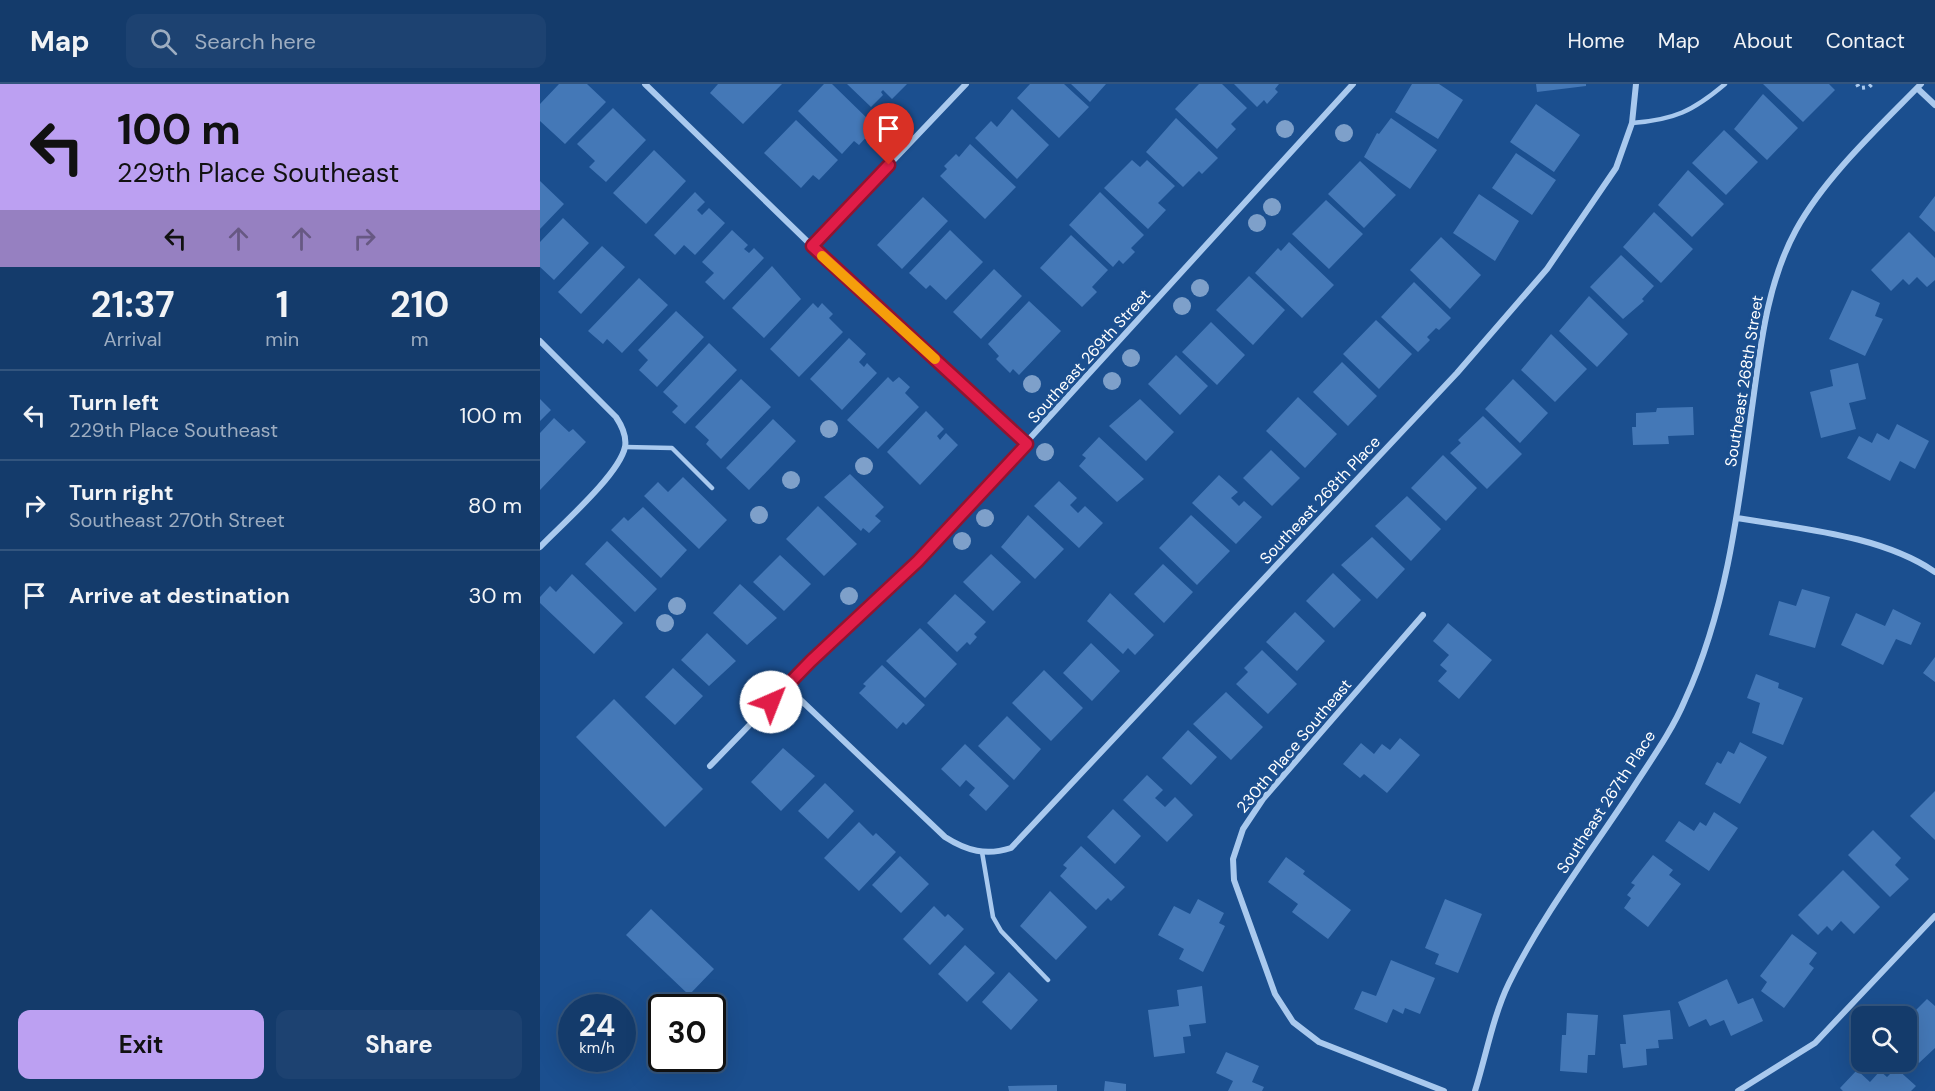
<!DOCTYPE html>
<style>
:root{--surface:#143b6b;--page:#1d4271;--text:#f1f3f6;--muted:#9dadc1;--line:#33557e;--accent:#bca0f2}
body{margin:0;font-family:"DM Sans",sans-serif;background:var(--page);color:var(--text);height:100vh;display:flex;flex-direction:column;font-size:22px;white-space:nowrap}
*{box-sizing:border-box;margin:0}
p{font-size:20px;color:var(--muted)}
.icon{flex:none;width:33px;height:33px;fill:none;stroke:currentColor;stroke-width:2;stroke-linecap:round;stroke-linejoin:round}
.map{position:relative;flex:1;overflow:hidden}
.details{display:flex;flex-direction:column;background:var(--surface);width:540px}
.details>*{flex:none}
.banner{background:#bca0f2;color:#111;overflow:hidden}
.controls{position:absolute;left:1311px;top:922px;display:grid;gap:12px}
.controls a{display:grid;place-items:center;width:66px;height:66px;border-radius:12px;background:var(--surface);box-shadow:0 6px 24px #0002,0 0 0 2px var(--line);font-size:30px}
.speed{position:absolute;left:18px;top:910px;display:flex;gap:12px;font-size:30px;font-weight:700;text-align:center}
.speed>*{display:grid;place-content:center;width:78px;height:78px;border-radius:50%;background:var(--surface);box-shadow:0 6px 24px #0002,0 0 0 2px var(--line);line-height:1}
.speed small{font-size:15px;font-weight:400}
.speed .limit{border:3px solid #111;border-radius:9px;background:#fff;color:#111}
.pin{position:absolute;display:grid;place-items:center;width:51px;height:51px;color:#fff;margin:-62px -26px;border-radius:50% 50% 50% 0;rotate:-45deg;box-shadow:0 0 6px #0007}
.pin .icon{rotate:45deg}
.me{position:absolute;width:66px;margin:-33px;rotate:44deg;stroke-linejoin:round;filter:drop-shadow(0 0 4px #0008)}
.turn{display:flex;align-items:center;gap:21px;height:126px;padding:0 18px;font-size:27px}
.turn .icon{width:78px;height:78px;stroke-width:2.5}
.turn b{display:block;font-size:42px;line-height:51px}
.lanes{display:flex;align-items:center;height:57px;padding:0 18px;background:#0003;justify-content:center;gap:30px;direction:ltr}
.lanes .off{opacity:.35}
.eta{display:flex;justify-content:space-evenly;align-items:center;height:102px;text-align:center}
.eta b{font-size:36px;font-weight:700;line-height:42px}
.action{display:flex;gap:12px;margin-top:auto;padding:12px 18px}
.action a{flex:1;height:69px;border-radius:12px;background:var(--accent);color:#111;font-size:24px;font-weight:700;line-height:69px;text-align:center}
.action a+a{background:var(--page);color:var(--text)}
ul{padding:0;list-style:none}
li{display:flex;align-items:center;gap:18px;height:90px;padding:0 18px;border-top:2px solid var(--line)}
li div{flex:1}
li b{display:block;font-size:22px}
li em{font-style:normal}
header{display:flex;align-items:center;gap:36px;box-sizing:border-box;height:84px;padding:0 30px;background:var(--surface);border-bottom:2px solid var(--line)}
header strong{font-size:28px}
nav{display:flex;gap:33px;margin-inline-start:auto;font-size:21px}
.search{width:420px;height:54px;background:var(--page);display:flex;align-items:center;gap:15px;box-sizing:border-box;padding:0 21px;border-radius:12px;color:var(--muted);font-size:22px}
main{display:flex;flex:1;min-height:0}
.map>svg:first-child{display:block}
.building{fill:#4478b7}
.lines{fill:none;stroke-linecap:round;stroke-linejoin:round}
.path{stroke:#a9c9ee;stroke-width:4;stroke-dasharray:3 4.5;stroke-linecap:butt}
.service{stroke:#a9c9ee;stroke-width:4.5}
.minor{stroke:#a9c9ee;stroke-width:6}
.tree{fill:#7ea0ca}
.route-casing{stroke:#92132f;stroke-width:15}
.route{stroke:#e11d48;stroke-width:10}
.slow{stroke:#f59e0b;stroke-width:10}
.labels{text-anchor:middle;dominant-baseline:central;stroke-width:6;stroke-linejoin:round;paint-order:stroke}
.street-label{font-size:16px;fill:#fff;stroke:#1b4f8f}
</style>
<header>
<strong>Map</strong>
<div class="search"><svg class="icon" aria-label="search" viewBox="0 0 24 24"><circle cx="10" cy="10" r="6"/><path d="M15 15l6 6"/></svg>Search here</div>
<nav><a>Home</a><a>Map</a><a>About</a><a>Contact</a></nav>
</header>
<main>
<section class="details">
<div class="banner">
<div class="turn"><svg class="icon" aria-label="left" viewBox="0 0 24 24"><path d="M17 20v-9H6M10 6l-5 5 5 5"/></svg><div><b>100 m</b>229th Place Southeast</div></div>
<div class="lanes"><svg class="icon" aria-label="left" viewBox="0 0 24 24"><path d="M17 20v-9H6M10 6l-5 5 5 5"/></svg><svg class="icon off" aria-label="ahead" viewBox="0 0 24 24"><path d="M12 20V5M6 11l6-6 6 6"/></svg><svg class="icon off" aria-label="ahead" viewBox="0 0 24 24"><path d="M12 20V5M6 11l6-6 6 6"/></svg><svg class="icon off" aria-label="right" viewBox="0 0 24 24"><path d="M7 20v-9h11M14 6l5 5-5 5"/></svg></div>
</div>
<div class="eta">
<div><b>21:37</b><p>Arrival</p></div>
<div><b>1</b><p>min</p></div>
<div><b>210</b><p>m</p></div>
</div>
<ul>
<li><svg class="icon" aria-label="left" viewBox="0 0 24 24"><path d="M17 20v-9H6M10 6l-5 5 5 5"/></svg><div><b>Turn left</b><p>229th Place Southeast</p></div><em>100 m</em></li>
<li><svg class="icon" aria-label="right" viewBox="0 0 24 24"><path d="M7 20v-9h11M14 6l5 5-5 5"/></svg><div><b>Turn right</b><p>Southeast 270th Street</p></div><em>80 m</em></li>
<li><svg class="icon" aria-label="arrive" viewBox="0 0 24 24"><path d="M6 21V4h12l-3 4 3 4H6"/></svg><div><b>Arrive at destination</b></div><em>30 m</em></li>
</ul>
<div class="action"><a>Exit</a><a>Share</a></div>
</section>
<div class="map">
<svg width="1395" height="1007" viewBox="0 0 1395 1007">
<rect width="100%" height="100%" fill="#1b4f8f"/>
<path class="building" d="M19,0h28l19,18 -41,42 -25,-23v-17z
M178,0h64l-39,40 -33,-31z
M284,0h8l39,38 -6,6 5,5 -11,12 -5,-4 -12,13 -44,-43z
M307,0h60l-15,15 -9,-9 -2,2 2,3 -12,12z
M490,0h34l25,23 -30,31 -42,-40z
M531,0h35l-16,18z
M659,0h23l25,24 -16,16 5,5 -19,20 -42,-40z
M694,0h45l-4,5 3,3 -11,12 -3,-4 -7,7z
M872,0h27l24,16 -25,39 -43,-27z
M996,0h50v2l-49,6z
M1223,0h66l6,6 -32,32z
M1223,10l35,34 -31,32 -33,-31z
M996,20l44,31 -26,37 -44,-30z
M73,24l33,32 -40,42 -17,-15 6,-6 -18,-17z
M472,25l37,36 -32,34 -42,-41 16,-17 6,6z
M636,34l42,40 -16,16 -3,-3 -16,16 -37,-35z
M851,34l46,32 -27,39 -46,-32 13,-24 2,1z
M256,36l42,40 -19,20 -6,-5 -12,13 -37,-35z
M1184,46l34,32 -32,33 -34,-32z
M430,60l46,43 -31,32 -45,-43 7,-7 -3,-3 12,-12 3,3z
M114,66l32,31 -40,43 -33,-31z
M976,69l40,27 -24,35 -40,-27z
M592,76l8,7 7,-7 28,26 -17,17 8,7 -18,19 -44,-41z
M820,77l36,34 -32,33 -36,-34z
M1148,86l36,34 -32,33 -34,-32z
M0,97l24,23 -24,25z
M155,108l10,10 -8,8 5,5 7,-7 16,15 -30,32 -11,-10 -9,10 -21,-20z
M560,108l44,43 -13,13 4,4 -12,12 -4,-4 -6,7 -44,-42z
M939,110l40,27 -24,40 -42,-28z
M1395,112v36l-16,-15z
M383,113l25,24 -46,48 -25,-24z
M786,116l37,34 -34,35 -37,-35z
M1114,128l39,37 -32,34 -38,-36z
M23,134l26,25 -35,37 -14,-13v-25z
M192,146l16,15 -4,4 5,4 5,-5 10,10 -40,42 -19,-18 9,-9 -12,-11z
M410,146l33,32 -37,38 -16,-15 -4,4 -17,-16z
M1369,148l26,26v22l-8,7 -10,-10 -8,8 -6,-6 -12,12 -20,-21z
M531,151l37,35 -16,17 5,5 -15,15 -42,-39z
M901,153l40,38 -31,34 -40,-39z
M749,158l45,43 -32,33 -47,-45 23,-25 3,3z
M62,162l23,21 -44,47 -23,-22z
M1081,171l33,31 -12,13 2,2 -21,18 -33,-32z
M232,182l29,33 -37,39 -32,-30z
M454,185l28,27 -41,43 -28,-27z
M709,192l36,34 -32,35 -37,-35z
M99,194l29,27 -46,48 -15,-14 -4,5 -15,-13z
M874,198l37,36 -12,12 -3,-2 -9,9 3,3 -12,12 -37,-35z
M1312,206l28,13 -5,13 8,3 -18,37 -36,-17z
M1049,212l39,38 -31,33 -38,-36z
M489,217l32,30 -42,44 -6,-6 -3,4 -14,-14 3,-3 -11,-12z
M273,219l5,5 4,-5 11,11 -4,4 14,14 -44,45 -29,-28z
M136,227l28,26 -47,50 -18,-17 9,-10 -10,-10z
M836,236l36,34 -33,35 -36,-35z
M671,238l34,33 -28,30 -35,-33z
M1011,250l36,35 -32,33 -34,-32z
M309,254l17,16 -7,8 5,5 3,-4 10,10 -35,37 -32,-31z
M169,259l28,27 -52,54 -13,-12 6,-6 -15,-14z
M636,271l32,31 -28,29 -32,-31z
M802,278l35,34 -29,30 -35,-34z
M1318,279l8,36 -17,4 7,26 -35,9 -11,-46 23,-6 -3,-16z
M348,293l5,5 6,-5 11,10 -5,6 14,14 -41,42 -31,-29z
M201,295l30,28 -50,52 -15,-15 3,-4 -14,-13z
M973,295l35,34 -28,30 -35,-34z
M758,313l39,37 -32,34 -39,-37z
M0,315l11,11 -11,11z
M600,315l34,33 -28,29 -37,-35z
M1153,323l1,28 -26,1 1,8 -36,1 -1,-18h4v-14l20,-1 1,-4z
M386,327l18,18 -7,7 3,4 6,-7 12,12 -38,40 -33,-33z
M943,332l39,38 -35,35 -37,-36 11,-10 -3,-3z
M14,334l15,14 4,-3 13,13 -46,48v-57z
M233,335l23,22 -47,49 -23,-22z
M1357,340l32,17 -14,28 -15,-8 -10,20 -43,-23 12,-22 13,7 5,-10 12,7z
M559,353l45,42 -27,23 -38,-36 7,-8 -4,-3z
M731,366l29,28 -28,28 -29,-28z
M903,371l34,33 -31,33 -35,-33z
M310,390l34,33 -9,9 6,5 -12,12 -6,-5 -2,3 -37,-34z
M679,391l19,17 -7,6 8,8 5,-5 18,16 -26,27 -44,-41z
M143,393l44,43 -28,29 -55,-53 14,-14 10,10z
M519,397l18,17 -7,7 8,8 7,-7 18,17 -24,25 -45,-42z
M867,412l34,33 -30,32 -36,-35z
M278,422l39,38 -33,32 -38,-37z
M103,423l44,43 -26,28 -50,-48 13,-13 4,4z
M488,431l36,34 -29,30 -34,-32z
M651,431l39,36 -33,34 -38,-37z
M832,453l33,32 -28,30 -36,-34z
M67,457l50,48 -22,23 -50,-48z
M451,470l30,28 -28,29 -30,-29z
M240,471l31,29 -27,27 -31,-29z
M623,480l30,28 -29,31 -30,-29z
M793,489l28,27 -27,28 -28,-27z
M32,490l51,49 -29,31 -54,-51v-6l10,-11 6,6z
M200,500l37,34 -30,27 -34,-32z
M1262,505l28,8 -15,51 -46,-13 10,-34 17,5z
M570,509l44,42 -19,20 -7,-7 -5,6 -36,-33z
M415,510l31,28 -12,12 3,3 -7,8 -3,-3 -10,10 -30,-29z
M1353,525l28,14 -10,22 -15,-6 -13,26 -42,-20 15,-32 29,13z
M755,528l30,29 -28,30 -31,-29z
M908,539l44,37 -33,39 -21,-18 9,-10 -7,-6 9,-10 -16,-14z
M380,544l37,36 -32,34 -39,-37z
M167,549l29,28 -27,25 -28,-26z
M551,559l29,28 -28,30 -29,-28z
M722,566l35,34 -29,30 -32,-30 12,-12 -4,-4z
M1395,573v25l-12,-9z
M342,581l43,40 -19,20 -3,-3 -6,7 -38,-36 7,-7 -3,-2z
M133,584l30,28 -28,29 -30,-28z
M504,586l39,38 -32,33 -39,-38z
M1216,590l23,9 -1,5 25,10 -20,47 -31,-12 8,-30 -13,-5z
M686,608l37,35 -32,33 -38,-36z
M74,615l89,90 -38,38 -89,-90z
M467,632l34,33 -27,31 -36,-34z
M648,646l29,27 -26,28 -29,-27z
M860,654l20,17 -33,38 -23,-19 -4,4 -17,-14 18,-21 13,11 8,-10 8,6z
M1200,658l27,15 -27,47 -35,-20 12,-22 4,2 7,-13 6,3z
M425,660l44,42 -23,25 -17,-16 6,-7 -9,-8 -6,7 -19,-18z
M243,664l32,28 -34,35 -30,-29z
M607,691l16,15 -8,8 10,9 10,-10 18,18 -26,27 -44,-42z
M285,699l29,28 -26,28 -30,-28z
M1395,707v49l-25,-24z
M573,725l28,27 -26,28 -28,-27z
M1174,728l24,16 -29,43 -44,-30 14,-20 15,10 6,-9 6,4z
M319,738l14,14 3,-3 20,19 -37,39 -35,-33z
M1333,746l28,28 -6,7 14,14 -19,18 -42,-42z
M541,762l44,41 -14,14 -3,-3 -12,12 -36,-34 7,-8 -4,-3z
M1113,771l20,15 -4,5 12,9 -33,43 -24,-19 7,-10 -4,-3 8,-10 -4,-2z
M360,772l29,28 -28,29 -29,-28z
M746,773l19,14 -2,3 48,36 -23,29 -36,-27 6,-8 -30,-22z
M1303,786l37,37 -26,27 -13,-13 -9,10 -5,-5 -9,9 -20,-20z
M510,807l37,36 -31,33 -36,-34z
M658,815l26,14 -5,10 6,3 -22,46 -24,-13 5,-10 -26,-14 16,-29 16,8z
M905,815l37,15 -24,59 -23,-9 4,-10 -14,-6z
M394,822l11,11 3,-3 16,15 -34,36 -27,-26z
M111,825l63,60 -25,26 -63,-60z
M1252,850l25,19 -8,11 5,4 -30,40 -23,-17 6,-9 -7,-6z
M425,861l30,28 -28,29 -29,-28z
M851,876l44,18 -15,36 -15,-6 -2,6 -10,-5 -6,14 -33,-14 8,-18 14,5z
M469,888l29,28 -27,30 -29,-28z
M1187,895l11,25 15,-6 10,23 -32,15 -7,-16 -14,6 -4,-7 -17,8 -11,-25z
M662,902l4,37 -17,2 2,11 -8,1 2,16 -31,4 -6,-47 31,-4 -2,-16z
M1387,915l8,7v42l-16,15 -13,-13v-30z
M1130,926l3,29 -15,1 1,8 -13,1 1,16 -24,3 -3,-24h6l-3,-29z
M1027,929l31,2 -3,40h-7l-1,18 -27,-2 2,-36h4z
M686,968l33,14 -7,16 12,5 -2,4h-34l5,-10 -17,-8z
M1356,984l20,18 -5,5h-68l-3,-3 17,-18 13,12 10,-11 7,6z
M565,997l21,3v7h-22z
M517,1001v6h-48l-1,-5z"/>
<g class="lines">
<path class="path" d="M1317,0l2,4 10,-1 3,-3"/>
<path class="service" d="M1092,39c42,-3 61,-12 93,-39
M85,363l47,1 40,40
M442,768l11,65 8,14 47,49"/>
<path class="minor" d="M105,0l167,162 215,198
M1377,4l18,17
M272,162l154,-162
M0,257l76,76c6,9 11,19 9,30 -6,28 -64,78 -85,100
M1197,434c64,11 144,17 198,54
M883,531l-160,184 -20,30 -10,30 1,21 41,114 18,28 26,20 125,49
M247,603l158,150c22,14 41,19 66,11l446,-475 90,-104 69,-101 16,-45 4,-39
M170,682l101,-105 107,-100 435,-477
M935,1007c11,-35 18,-75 34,-108 34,-69 82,-131 124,-195 18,-28 39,-57 52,-88 41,-90 53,-187 66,-285 9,-62 14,-128 45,-185 29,-53 83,-103 125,-146
M1198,1007l77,-48 120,-127"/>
</g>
<g class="tree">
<circle cx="745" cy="45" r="9"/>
<circle cx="804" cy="49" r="9"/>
<circle cx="732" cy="123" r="9"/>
<circle cx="717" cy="139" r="9"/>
<circle cx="660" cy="204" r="9"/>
<circle cx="642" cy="222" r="9"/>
<circle cx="591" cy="274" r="9"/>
<circle cx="572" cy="297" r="9"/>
<circle cx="492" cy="300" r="9"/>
<circle cx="289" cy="345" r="9"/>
<circle cx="505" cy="368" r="9"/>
<circle cx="324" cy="382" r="9"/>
<circle cx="251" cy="396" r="9"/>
<circle cx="219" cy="431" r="9"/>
<circle cx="445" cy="434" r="9"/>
<circle cx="422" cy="457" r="9"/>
<circle cx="309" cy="512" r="9"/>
<circle cx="137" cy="522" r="9"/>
<circle cx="125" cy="539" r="9"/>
</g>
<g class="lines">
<g class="route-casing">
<path id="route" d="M231,618l40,-41 107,-100 109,-117 -215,-198 77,-81"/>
</g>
<use href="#route" class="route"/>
<path class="slow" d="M282,172l113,103"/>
</g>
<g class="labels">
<g class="street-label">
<text transform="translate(549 272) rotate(-48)">Southeast 269th Street</text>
<text transform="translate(1204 297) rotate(-81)">Southeast 268th Street</text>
<text transform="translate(780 416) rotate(-47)">Southeast 268th Place</text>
<text transform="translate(754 662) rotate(-50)">230th Place Southeast</text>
<text transform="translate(1066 718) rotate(-57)">Southeast 267th Place</text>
</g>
</g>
</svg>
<div class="controls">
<a><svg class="icon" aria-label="search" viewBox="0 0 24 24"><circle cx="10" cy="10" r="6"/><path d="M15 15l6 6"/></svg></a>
</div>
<div class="speed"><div>24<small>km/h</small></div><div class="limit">30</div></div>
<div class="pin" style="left:349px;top:81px;background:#d93025"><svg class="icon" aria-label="arrive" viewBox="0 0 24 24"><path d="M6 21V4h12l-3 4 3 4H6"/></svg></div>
<svg class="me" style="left:231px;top:618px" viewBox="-20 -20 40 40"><circle r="19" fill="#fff"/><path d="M0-13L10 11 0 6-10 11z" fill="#e11d48"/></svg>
</div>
</main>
